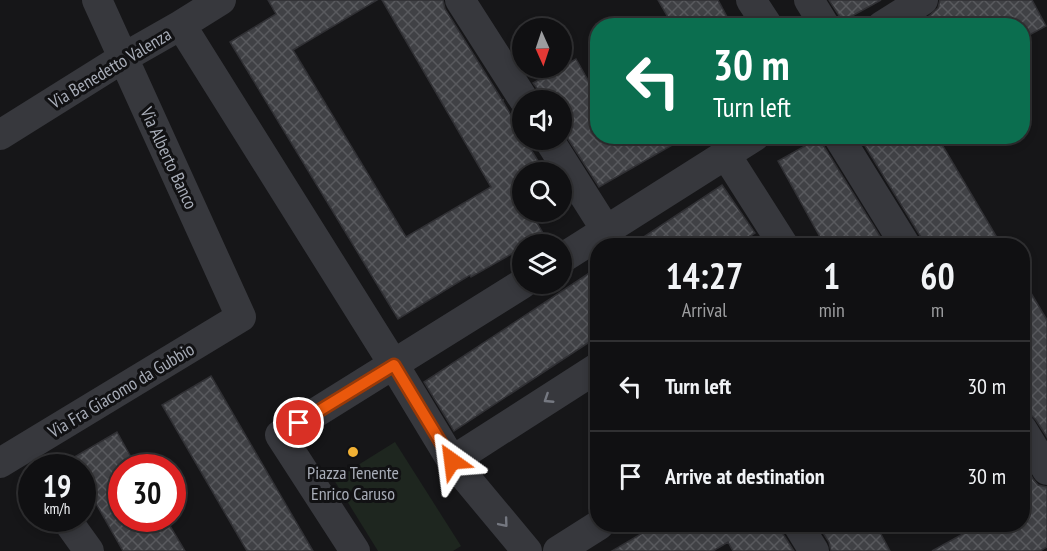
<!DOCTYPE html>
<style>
:root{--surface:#101012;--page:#19191b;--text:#f1f3f6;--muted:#9c9d9f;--line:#303032}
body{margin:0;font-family:"PT Sans Narrow",sans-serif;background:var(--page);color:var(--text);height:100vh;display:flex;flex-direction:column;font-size:22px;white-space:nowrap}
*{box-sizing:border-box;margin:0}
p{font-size:20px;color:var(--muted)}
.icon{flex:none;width:33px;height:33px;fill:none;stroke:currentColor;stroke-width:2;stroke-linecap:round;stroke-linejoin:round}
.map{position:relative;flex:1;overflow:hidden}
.side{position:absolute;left:590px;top:238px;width:440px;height:294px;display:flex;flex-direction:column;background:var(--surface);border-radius:24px;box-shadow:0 3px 9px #0003,0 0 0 2px var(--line)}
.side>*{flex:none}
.guide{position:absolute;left:590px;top:18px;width:440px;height:126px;border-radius:24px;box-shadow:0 3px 9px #0003,0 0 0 2px var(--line);background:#0b6e4f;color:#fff;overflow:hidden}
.needle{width:39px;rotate:177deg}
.tools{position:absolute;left:512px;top:18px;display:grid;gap:12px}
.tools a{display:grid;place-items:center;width:60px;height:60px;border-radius:50%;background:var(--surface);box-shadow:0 3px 9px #0003,0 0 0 2px var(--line);font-size:30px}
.speed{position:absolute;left:18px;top:454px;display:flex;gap:12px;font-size:30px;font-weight:700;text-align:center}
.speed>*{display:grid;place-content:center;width:78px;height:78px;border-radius:50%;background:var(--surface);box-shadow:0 3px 9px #0003,0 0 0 2px var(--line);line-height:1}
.speed small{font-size:15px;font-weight:400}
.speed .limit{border:9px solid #d22;background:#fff;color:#111}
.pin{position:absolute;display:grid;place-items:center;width:51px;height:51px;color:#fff;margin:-26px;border:3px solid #fff;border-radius:50%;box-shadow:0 2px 6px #0007}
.me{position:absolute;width:66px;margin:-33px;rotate:329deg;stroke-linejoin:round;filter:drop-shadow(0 0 4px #0008)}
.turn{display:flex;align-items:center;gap:21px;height:126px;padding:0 24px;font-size:27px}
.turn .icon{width:78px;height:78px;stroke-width:2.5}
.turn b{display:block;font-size:42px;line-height:51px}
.eta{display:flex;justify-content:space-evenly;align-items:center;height:102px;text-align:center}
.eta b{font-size:36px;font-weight:800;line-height:42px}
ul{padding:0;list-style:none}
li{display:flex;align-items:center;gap:18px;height:90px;padding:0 24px;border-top:2px solid var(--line)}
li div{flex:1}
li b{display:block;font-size:22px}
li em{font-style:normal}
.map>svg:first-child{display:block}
.green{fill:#1e261f}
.building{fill:url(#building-cross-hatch);stroke:#303034;stroke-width:1.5}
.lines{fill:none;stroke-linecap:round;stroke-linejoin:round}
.minor{stroke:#37383d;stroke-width:30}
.oneway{stroke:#757881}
.route-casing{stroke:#983908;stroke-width:15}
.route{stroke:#ea580c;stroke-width:10}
.poi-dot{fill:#f2b134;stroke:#111113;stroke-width:2}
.labels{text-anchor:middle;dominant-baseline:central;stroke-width:6;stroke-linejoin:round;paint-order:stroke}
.street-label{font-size:18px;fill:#a8adb8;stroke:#111113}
.poi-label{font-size:18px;fill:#a8adb8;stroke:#111113}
</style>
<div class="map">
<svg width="1047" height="551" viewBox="0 0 1047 551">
<defs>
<pattern id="building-cross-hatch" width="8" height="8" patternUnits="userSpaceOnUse" patternTransform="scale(1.5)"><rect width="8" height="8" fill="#404145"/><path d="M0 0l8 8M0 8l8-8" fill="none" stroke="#595a5e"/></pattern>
</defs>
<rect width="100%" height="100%" fill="#161618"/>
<path class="green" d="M395,442l66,104 -8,5h-75l-44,-71z"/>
<path class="building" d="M268,0h109l-84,50 113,187 85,-50 -109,-187h61l2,9 57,91h2h-2l20,34v6h3l20,32h-23v40h31l-17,9 8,14 -17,9h-5v4l-51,29 -1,-2 -72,44 -168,-277 46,-28z
M658,0h60l14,26h-59z
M829,0h52l-40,22 -1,-5z
M940,0h92l14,26 -24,13v-13h-90l-4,-9 10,-9z
M576,59l21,37v40h91l-89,51 -38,-59v-28h-20l-2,-9 -6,-8z
M859,136h78l65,110h-79l-2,-9z
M821,137l2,8 63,101h-61l-47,-85z
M722,185l33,48 -20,13h-105z
M597,268v69l-143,94 -30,-49z
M1022,278l25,42v117l-11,-17 -6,-6 -8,-2z
M211,376l102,175h-66l-85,-146z
M117,432l20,36h-15v51h44l19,32h-62l-41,-72v-11h-6l-5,-9z
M1022,461l11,18 5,6 9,2v60l-7,4h-108l47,-26h43z
M656,525h125l2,9 11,17h-61l-5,-9 -15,9h-101z
M818,525h58l14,26h-59l-2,-9z"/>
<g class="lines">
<path class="minor" d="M460,0l64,100
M751,0l17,26
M809,0l16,26
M181,25l213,340 58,96
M882,26l41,-26
M0,135l123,-77 58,-33 40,-25
M838,136l68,110
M549,140l57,90
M726,155l58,91
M561,259l194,-123
M1022,429l25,41
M0,463l241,-146 -144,-317
M66,519l23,32
M798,525l16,26
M355,551l-75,-116 242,-151
M527,551l-75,-90 145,-93
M558,551l41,-26"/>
</g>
<defs><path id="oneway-chevron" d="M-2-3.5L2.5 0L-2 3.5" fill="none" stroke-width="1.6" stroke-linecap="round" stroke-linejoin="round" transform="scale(1.5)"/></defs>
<g class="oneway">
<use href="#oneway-chevron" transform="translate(548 399) rotate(147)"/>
<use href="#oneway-chevron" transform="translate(504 523) rotate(50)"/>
</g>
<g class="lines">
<g class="route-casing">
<path id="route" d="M299,423l95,-58 58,96"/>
</g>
<use href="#route" class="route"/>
</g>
<circle class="poi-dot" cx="353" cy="452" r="6"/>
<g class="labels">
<g class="street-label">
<text transform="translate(110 68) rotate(-31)">Via Benedetto Valenza</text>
<text transform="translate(169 158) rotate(65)">Via Alberto Banco</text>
<text transform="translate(121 390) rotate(-31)">Via Fra Giacomo da Gubbio</text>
</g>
<g class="poi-label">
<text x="353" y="472">Piazza Tenente<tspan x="353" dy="21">Enrico Caruso</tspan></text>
</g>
</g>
</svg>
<div class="tools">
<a><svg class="needle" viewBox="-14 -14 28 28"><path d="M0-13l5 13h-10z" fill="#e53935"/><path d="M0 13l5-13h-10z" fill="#9c9d9f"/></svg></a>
<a><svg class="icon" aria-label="sound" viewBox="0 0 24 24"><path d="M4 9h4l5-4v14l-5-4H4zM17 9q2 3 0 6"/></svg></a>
<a><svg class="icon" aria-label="search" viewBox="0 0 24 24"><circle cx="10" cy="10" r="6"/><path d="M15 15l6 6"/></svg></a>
<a><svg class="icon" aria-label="layers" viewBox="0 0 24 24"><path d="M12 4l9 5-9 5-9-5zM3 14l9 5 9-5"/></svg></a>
</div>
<div class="speed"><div>19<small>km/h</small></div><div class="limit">30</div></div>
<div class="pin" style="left:299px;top:423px;background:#d93025"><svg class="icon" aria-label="arrive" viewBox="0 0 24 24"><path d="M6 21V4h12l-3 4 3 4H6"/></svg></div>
<svg class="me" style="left:452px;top:461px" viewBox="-20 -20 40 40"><path d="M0-17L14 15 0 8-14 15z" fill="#ea580c" stroke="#fff" stroke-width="4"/></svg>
<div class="guide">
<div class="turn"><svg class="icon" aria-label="left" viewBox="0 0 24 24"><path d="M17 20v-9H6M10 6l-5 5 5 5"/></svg><div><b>30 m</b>Turn left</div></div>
</div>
<section class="side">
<div class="eta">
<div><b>14:27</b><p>Arrival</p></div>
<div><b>1</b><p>min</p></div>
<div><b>60</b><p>m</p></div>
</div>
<ul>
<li><svg class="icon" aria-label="left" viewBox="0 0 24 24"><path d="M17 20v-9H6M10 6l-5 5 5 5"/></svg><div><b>Turn left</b></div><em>30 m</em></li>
<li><svg class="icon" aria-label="arrive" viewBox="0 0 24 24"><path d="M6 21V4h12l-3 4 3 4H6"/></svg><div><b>Arrive at destination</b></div><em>30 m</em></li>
</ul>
</section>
</div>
